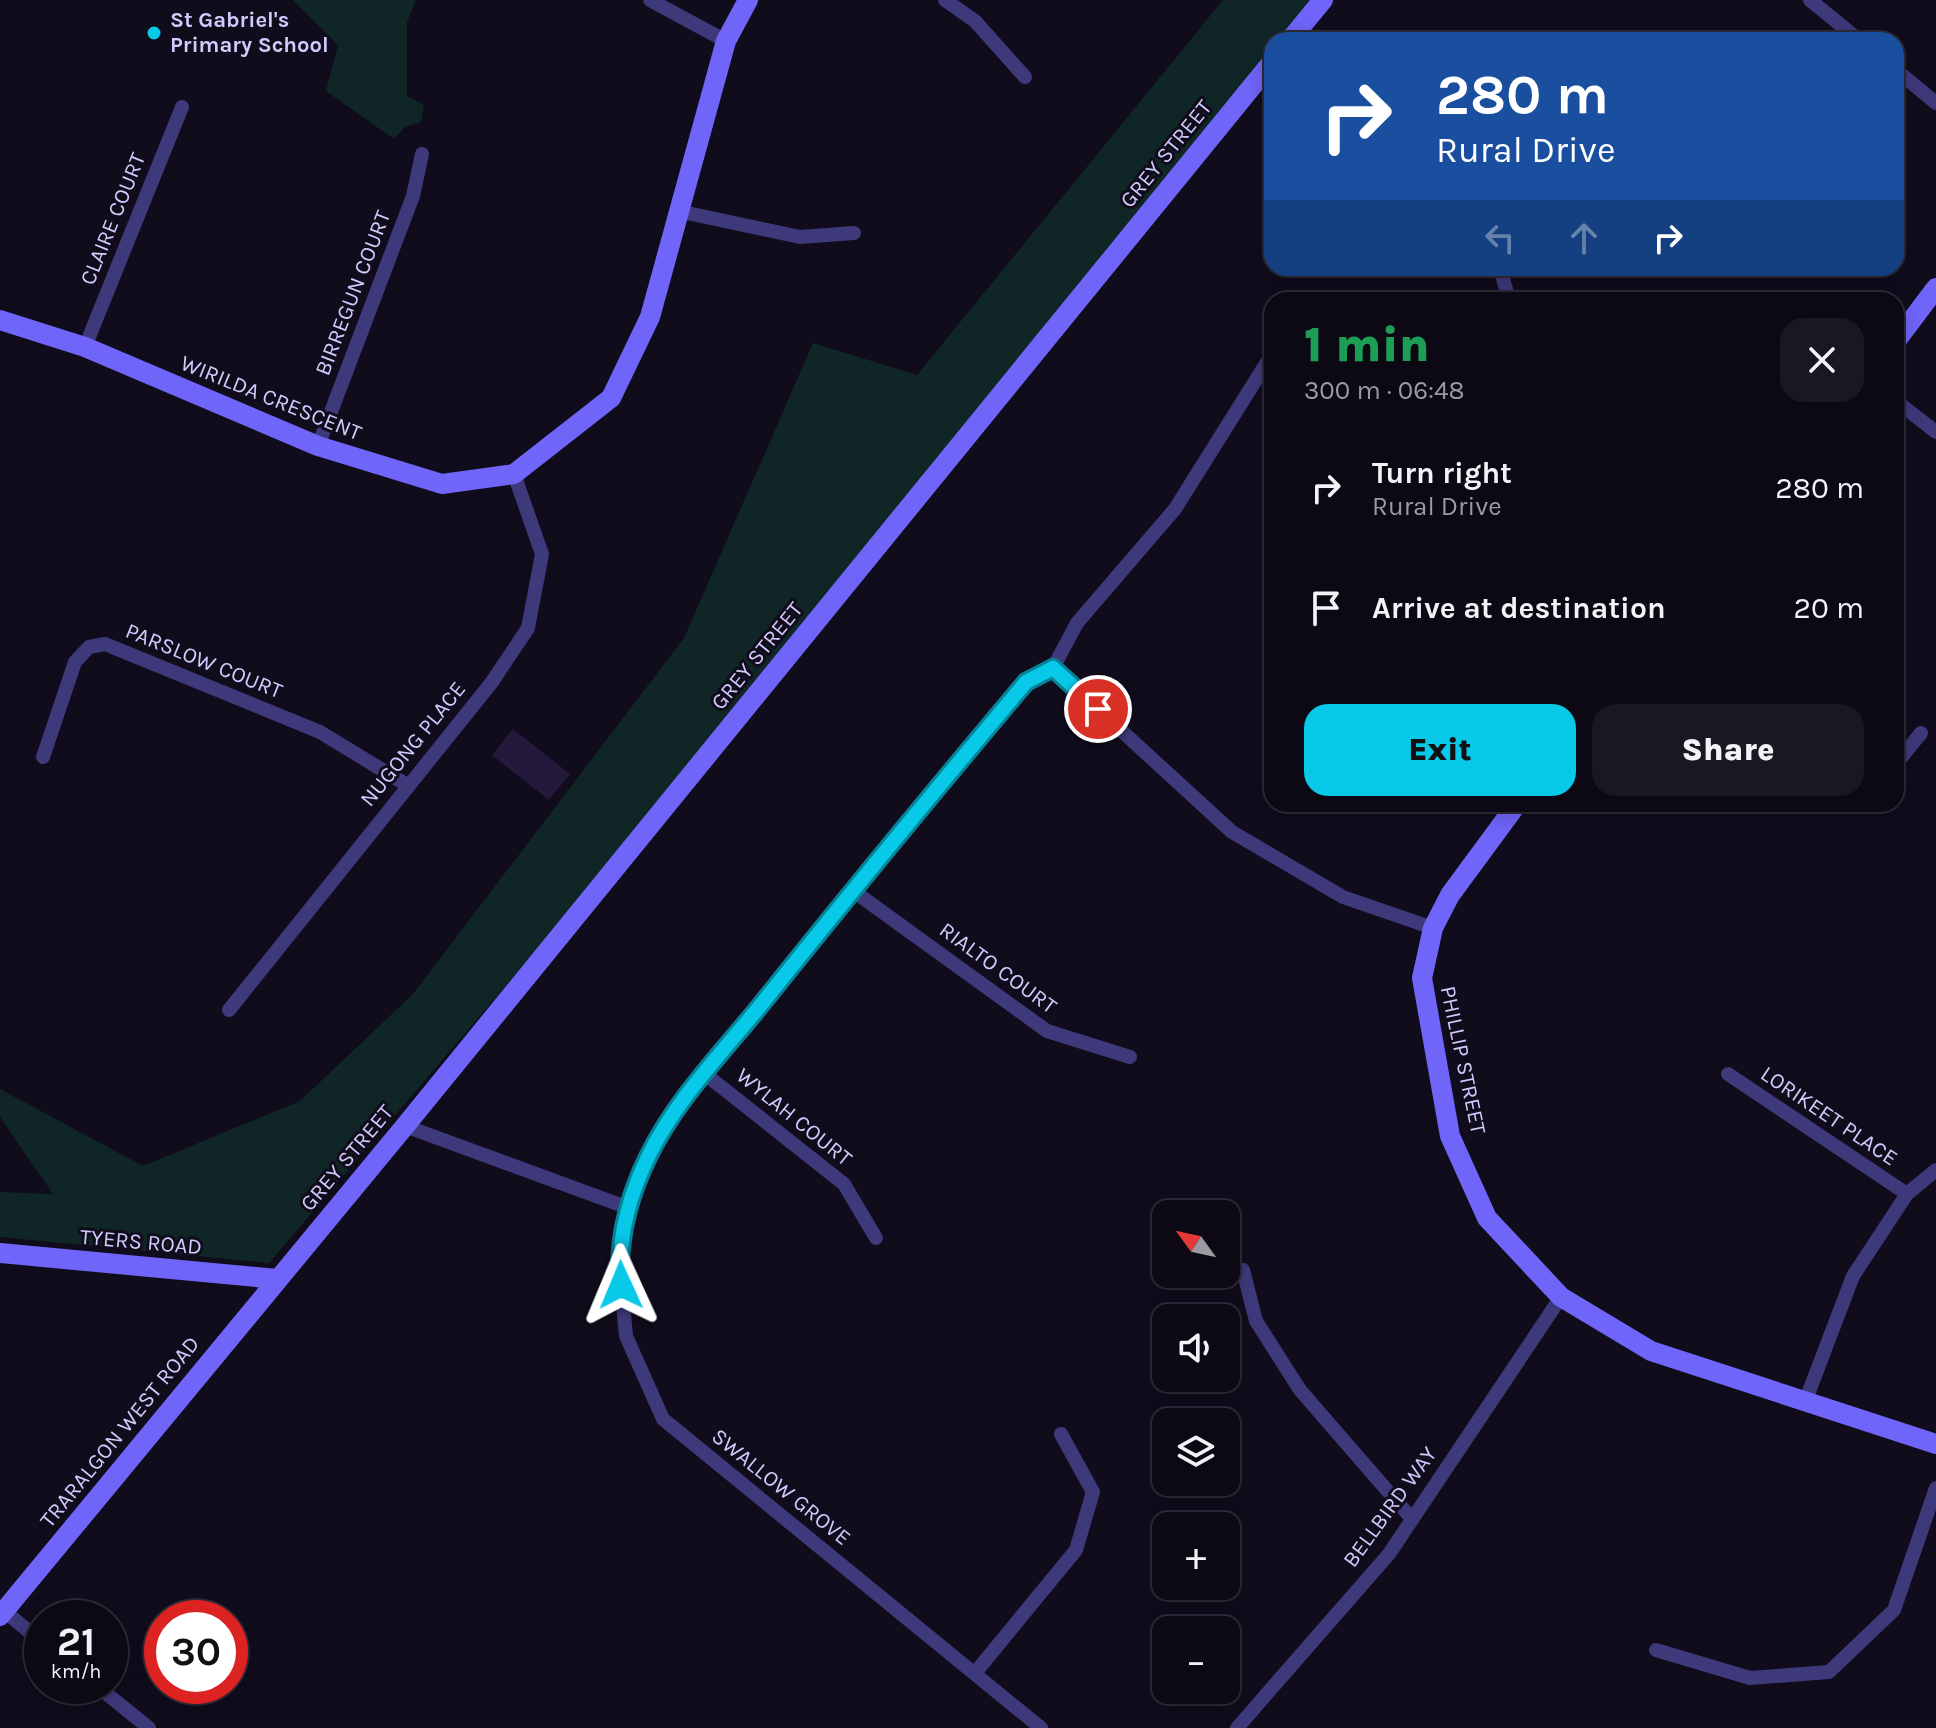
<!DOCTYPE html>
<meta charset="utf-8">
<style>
:root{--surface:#0c0915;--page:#1a1722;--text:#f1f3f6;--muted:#9a9aa0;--line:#2c2a34;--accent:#09c9e9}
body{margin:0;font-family:Karla,sans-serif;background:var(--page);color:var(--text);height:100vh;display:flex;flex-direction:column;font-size:30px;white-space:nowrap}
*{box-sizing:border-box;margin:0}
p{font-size:26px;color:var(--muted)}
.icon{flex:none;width:44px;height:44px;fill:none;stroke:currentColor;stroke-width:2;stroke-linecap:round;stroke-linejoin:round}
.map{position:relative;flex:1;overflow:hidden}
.panel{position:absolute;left:1264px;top:292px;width:640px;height:520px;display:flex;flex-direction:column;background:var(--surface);border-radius:24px;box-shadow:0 4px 20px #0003,0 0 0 2px var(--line)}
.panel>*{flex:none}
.banner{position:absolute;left:1264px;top:32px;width:640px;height:244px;border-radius:24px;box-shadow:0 4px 20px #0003,0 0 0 2px var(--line);background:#1a4fa0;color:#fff;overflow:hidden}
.needle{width:52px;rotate:303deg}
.fabs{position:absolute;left:1152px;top:1200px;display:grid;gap:16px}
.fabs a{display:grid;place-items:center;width:88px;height:88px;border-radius:16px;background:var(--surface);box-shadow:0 4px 20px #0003,0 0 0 2px var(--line);font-size:40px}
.speed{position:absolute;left:24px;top:1600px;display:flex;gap:16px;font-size:40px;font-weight:700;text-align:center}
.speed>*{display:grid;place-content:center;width:104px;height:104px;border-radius:50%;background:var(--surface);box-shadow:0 4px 20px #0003,0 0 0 2px var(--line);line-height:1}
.speed small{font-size:20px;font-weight:400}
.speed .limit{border:12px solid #d22;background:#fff;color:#111}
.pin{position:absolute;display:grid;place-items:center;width:68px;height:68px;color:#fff;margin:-34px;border:4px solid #fff;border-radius:50%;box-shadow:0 2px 8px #0007}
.me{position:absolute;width:88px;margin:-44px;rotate:359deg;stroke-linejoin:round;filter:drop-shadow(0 0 6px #0008)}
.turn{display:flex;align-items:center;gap:28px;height:168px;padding:0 40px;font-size:36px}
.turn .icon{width:104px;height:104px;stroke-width:2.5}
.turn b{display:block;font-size:56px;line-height:68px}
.lanes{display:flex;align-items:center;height:76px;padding:0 40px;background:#0003;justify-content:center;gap:40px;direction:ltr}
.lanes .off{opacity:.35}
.round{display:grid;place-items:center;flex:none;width:84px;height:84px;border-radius:24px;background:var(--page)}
.summary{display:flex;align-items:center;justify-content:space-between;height:136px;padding:0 40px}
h1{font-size:48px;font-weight:800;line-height:60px;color:#1e9e55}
.button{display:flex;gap:16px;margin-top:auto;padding:16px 40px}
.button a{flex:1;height:92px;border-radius:24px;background:var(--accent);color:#111;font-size:32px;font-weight:800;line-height:92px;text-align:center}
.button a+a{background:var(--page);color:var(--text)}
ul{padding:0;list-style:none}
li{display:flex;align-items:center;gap:24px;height:120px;padding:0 40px}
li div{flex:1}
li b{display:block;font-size:30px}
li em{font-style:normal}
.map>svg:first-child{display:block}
.green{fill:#102626}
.building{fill:#22193c}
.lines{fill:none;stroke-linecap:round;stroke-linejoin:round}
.street{stroke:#3e397a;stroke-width:14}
.secondary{stroke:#6f65f9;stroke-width:20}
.route-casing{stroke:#068397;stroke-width:20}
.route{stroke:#09c9e9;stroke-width:14}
.poi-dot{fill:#09c9e9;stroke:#100c1c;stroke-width:3}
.labels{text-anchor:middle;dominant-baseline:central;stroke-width:6;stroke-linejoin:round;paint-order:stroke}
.poi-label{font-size:22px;font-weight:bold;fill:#d2cafd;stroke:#100c1c;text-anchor:start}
.street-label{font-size:22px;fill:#d2cafd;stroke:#100c1c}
</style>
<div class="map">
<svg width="1936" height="1728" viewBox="0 0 1936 1728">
<rect width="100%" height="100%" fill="#100c1c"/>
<path class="green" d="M293,0h123l-9,22v74l17,9 -3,17 -16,5 -11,12 -68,-48 12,-46z
M1223,0h89l-33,40h-7v9l-700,859 -303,355 -269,-26v-45l53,2 -53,-77v-28l143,77 157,-65 113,-107 271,-356 129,-295 104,32z"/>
<path class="building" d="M513,729l57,45 -21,26 -57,-45z"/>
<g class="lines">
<path class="street" d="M650,0l76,41
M945,0l30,21 50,56
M1810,0l49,40
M1896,70l40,33
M678,211l122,26 54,-4
M1500,268l9,32
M85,347l97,-240
M1896,401l40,31
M318,446l95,-250 9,-42
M1053,668l179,164 111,65 90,31
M1053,668l24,-45 98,-114 94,-150
M43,757l32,-95 14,-15 16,-3 215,88 87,53
M1896,764l25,-31
M852,890l195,141 83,26
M229,1010l263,-328 36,-54 14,-74 -28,-80
M705,1074l139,110 32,54
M1728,1074l179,120
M405,1126l221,81
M1243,1270l13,51 44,69 112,129
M1805,1402l48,-126 54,-82 29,-24
M4,1611l38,31
M1656,1650l94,28 79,-6 65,-62 42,-122
M975,1673l101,-123 17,-58 -32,-58
M97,1686l52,42
M1041,1728l-378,-309 -37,-83 -7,-76 7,-53 22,-51 27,-48 30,-34 147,-184 174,-208 27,-14
M1237,1728l152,-174 172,-257"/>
<path class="secondary" d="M1290,40l33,-40
M0,320l85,27 233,99 124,38 72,-10 97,-76 39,-81 76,-276 22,-41
M1896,341l40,-53
M1517,804l-67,91 -17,33 -11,50 28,158 37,82 74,79 90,54 285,93
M0,1253l277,26
M0,1616l405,-490 867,-1064"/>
</g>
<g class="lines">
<g class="route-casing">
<path id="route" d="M621,1285c-4,-45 7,-87 27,-128 27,-56 73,-103 112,-151 87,-109 176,-217 266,-324l27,-14 45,41"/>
</g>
<use href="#route" class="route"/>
</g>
<circle class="poi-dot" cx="154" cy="33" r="8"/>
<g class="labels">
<g class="poi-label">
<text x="170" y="20">St Gabriel's<tspan x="170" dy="25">Primary School</tspan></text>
</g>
<g class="street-label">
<text transform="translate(1166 154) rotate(-51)">GREY STREET</text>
<text transform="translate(113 219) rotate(-68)">CLAIRE COURT</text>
<text transform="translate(353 293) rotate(-69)">BIRREGUN COURT</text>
<text transform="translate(271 398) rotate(22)">WIRILDA CRESCENT</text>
<text transform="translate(757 656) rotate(-51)">GREY STREET</text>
<text transform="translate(204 661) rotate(22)">PARSLOW COURT</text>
<text transform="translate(413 744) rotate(-51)">NUGONG PLACE</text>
<text transform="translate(998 968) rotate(36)">RIALTO COURT</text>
<text transform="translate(1463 1060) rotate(78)">PHILLIP STREET</text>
<text transform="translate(1829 1116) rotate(34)">LORIKEET PLACE</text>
<text transform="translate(794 1117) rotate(39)">WYLAH COURT</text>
<text transform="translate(347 1158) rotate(-50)">GREY STREET</text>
<text transform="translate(141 1242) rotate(5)">TYERS ROAD</text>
<text transform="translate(120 1432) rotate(-51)">TRARALGON WEST ROAD</text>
<text transform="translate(781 1487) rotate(39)">SWALLOW GROVE</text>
<text transform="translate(1390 1507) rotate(-54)">BELLBIRD WAY</text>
</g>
</g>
</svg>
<div class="fabs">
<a><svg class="needle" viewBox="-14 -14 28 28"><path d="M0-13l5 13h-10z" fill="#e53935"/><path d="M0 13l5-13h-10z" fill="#9a9aa0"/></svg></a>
<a><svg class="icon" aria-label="sound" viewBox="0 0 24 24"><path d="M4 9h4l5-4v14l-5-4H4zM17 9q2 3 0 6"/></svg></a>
<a><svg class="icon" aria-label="layers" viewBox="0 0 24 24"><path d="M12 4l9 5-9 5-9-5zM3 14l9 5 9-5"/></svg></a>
<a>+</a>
<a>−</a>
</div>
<div class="speed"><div>21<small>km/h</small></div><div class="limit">30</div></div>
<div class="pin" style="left:1098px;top:709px;background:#d93025"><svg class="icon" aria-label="arrive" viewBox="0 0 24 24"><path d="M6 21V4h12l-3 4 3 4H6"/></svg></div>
<svg class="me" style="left:621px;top:1285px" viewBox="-20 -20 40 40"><path d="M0-17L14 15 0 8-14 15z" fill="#09c9e9" stroke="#fff" stroke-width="4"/></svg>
<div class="banner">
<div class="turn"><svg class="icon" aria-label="right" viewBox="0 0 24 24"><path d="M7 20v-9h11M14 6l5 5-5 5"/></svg><div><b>280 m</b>Rural Drive</div></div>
<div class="lanes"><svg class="icon off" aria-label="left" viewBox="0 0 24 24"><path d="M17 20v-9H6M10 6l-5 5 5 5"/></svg><svg class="icon off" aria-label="ahead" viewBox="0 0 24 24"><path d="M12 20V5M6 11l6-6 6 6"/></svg><svg class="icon" aria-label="right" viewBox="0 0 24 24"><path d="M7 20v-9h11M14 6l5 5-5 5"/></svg></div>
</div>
<section class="panel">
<div class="summary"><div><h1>1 min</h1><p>300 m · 06:48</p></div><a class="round"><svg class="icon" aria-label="close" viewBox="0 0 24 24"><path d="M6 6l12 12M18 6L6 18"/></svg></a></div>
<ul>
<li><svg class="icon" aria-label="right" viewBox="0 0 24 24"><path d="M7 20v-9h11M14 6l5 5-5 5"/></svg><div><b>Turn right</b><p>Rural Drive</p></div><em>280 m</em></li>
<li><svg class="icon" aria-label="arrive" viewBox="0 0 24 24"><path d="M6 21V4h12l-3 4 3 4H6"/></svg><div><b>Arrive at destination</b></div><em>20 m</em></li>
</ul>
<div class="button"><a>Exit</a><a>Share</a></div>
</section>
</div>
